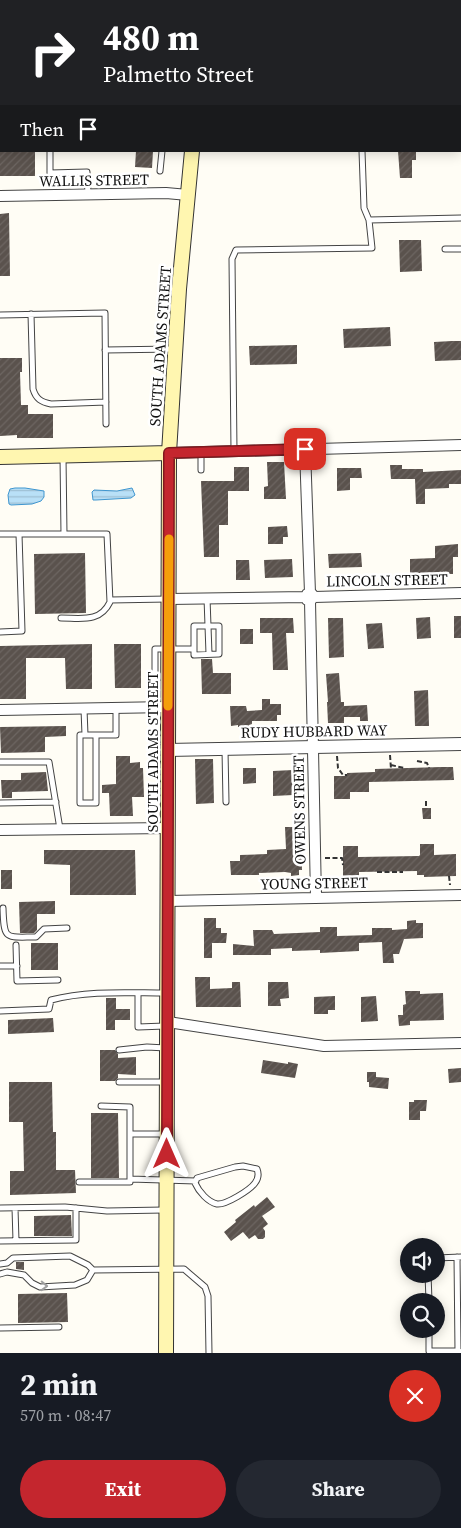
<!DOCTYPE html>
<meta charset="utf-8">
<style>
:root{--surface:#171b24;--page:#242831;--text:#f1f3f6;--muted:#9ea1a6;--accent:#c4262e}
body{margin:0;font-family:"Source Serif 4",serif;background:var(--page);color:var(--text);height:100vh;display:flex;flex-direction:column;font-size:19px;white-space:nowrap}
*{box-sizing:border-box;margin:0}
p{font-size:16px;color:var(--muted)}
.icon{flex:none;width:28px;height:28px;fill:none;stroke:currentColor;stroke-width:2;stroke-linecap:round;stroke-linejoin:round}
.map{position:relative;height:1353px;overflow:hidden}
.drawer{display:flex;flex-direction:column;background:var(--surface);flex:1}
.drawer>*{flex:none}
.hud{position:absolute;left:0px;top:0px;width:461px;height:152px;box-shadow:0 2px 12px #0003;background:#202124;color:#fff;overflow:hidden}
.fabs{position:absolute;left:400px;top:1238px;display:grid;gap:10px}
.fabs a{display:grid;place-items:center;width:45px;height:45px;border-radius:50%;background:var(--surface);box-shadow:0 2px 12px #0003;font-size:25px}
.pin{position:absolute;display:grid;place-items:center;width:42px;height:42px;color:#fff;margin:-21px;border-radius:10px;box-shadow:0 2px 8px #0006}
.me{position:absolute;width:55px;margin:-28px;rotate:0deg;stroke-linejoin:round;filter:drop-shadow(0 0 4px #0008)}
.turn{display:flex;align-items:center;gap:18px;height:105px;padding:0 20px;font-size:22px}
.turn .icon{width:65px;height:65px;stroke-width:2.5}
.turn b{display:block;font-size:35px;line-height:42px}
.then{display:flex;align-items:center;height:48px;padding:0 20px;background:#0003;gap:10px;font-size:19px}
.round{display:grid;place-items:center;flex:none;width:52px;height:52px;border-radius:26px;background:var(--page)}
.summary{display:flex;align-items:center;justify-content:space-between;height:85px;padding:0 20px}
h1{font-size:30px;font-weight:700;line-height:38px}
.cta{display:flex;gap:10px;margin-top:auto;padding:10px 20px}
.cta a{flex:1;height:58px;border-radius:30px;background:var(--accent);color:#fff;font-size:20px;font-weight:700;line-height:58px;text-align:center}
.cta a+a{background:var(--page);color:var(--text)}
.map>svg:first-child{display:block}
.water{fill:url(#water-rules);stroke:#3f96cf}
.building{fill:url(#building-hatch)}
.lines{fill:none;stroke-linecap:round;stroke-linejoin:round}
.service-casing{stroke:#444;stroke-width:7}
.minor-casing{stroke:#444;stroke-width:12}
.tertiary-casing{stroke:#444;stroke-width:14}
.secondary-casing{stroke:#333;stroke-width:16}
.path{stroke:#333;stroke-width:2;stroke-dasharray:5 2.5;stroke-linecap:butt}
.service{stroke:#fff;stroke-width:5}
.minor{stroke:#fff;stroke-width:10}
.tertiary{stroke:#fff;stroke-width:12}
.secondary{stroke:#fff6b0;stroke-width:14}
.oneway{stroke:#a0a0a0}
.route-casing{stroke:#7f191e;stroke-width:12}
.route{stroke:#c4262e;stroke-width:9}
.slow{stroke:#f59e0b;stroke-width:9}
.labels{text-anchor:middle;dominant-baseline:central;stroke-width:5;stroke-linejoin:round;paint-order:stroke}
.street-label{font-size:15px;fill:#111;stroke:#fff}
</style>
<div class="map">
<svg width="461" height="1353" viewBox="0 0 461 1353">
<defs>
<pattern id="water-rules" width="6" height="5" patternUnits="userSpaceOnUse" patternTransform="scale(1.25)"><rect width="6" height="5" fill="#b9e0f7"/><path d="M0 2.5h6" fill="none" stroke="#9ebfd3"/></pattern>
<pattern id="building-hatch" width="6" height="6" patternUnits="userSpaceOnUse" patternTransform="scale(1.25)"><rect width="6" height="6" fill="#5a524d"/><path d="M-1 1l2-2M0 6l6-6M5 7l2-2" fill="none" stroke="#6d6662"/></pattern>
</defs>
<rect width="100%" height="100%" fill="#fffdf5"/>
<path class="water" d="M15,488h10l19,3v6l-3,4 -9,3 -21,1 -2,-1 -1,-9 2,-6z
M132,488l3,7 -4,3 -35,2h-3l-1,-8 2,-2 23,1z"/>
<path class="building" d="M0,151h35v25h-35z
M136,151h17l-1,17 -17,-1z
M398,151h18v9h-4v18h-12z
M9,213l1,63h-10v-62z
M399,240h22l1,31 -22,1z
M390,327l1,19 -47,2 -1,-19z
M452,341h9v19l-26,1 -1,-19z
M297,345v19l-47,1 -1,-19z
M0,358h22v14h-2l1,33h7v9h25v24h-36v-3l-17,1z
M267,462h17l2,37h-22v-12l4,-1z
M390,465h12v4h21v3l38,-2v14h-12v4l-24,1v15h-9l-1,-25h-24z
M234,467h15v24h-21v34h-9v32h-15l-3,-76h33z
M337,468h24l1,10h-12v12l-13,1z
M287,526l1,11h-5v7h-15v-17z
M458,544v13h-5v17l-43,-1v-14l25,-1v-12z
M85,553l1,60 -51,1 -1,-60z
M361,553l1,14 -33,1 -1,-14z
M292,559l1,18 -28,1 -1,-18z
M236,560h13l1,20h-14z
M454,616h7v22h-7z
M430,617l1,21 -14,1 -1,-21z
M260,618h33l1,15h-8l2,37h-15l-1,-37h-12z
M328,618h15l1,39 -15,1z
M382,623l2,25 -16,1 -2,-25z
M240,629h13v15h-13z
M92,644v45h-26l-1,-31h-39v41h-26v-53z
M114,644h27v44h-26z
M201,659h11l1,14h18v21h-29z
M339,673l2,29h3v4l23,-1 1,16h-8v-4h-16v6h-16l-1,-21h1l-2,-28z
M428,690l1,36h-14l-1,-35z
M262,699h8v5h11v11h-4v6h-25v3l-3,1v2h-11v-2l-7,1 -1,-20h16l1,5 15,-1z
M66,726v10l-21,1v15l-44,1 -1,-26z
M116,756h14v7l10,-1v6h3l1,29h-12l1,19h-23l-1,-23h-7v-8l14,-1z
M195,759h18l1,44 -18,1z
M441,767h12l1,13 -85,2v10h-19v7h-16v-23h13v-3l28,-1v-3z
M243,768h13v15l-13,1z
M293,770v25l-20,1v-25z
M46,772l2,19 -36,1v6h-10l-1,-18h20v-7z
M422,808h9v11h-8z
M285,827h16l1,43h-3v5l-8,1v-3l-6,-1 -26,1v2h-28l-1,-14h10v-6l27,-1v-4l19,-1z
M420,844h14v11l22,-1v22l-32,1v-2h-7v-4l-58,1v5h-16v-31h15v11l61,-1 1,-1z
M44,850h91l1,45h-66v-30l-26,-1z
M1,870h11v19h-11z
M55,901v13h-18v16l-3,3h-14l-1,-31z
M204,918h12v10h5v5h6l-1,10h-14v15h-8z
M416,920v3h7v15l-19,1 -5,15h-6l1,9h-11l-1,-21 -23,1v8l-39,2v-3l-28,1v-3l-21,1v6h-38v-11l21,2 -1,-16h19l2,4 46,-2v-5h17v9l35,-1v-7h20v2l15,-1v-8z
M31,943h27v27h-27z
M195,977h15v12l22,-1v-6h8l1,25h-45z
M268,982h20l1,16 -9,1 1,7h-13z
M405,991h15v3l23,-1 1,27 -34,1v4l-11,1 -1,-11h5v-10l3,-1z
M335,996v14h-7v4h-14v-17z
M376,996l2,25 -17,1v-25z
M106,998h10v11h14v11h-15v10h-9z
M53,1018l1,14 -46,2v-14z
M100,1050h15l3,4v4l18,-1v18l-18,-1v4l-3,3h-15z
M263,1060l25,4v-2l10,2 -3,14 -34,-5z
M461,1068v14l-12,1 -1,-14z
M367,1072h9v5l13,1 -1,11 -19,-2v-5h-2z
M9,1082h43l1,50h3v38h19l1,23 -66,2v-24h14l-1,-49h-14z
M414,1100h13l-1,11h-6v9h-11v-18h5z
M91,1113h27l1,65h-28z
M267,1197l8,10 -13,9 6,8 -5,4 2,3v6l-2,2h-5l-3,-4 -6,4 -6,-7 -12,9 -7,-9 12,-10 -1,-2 19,-15 1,2z
M71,1215l1,21h-38v-20z
M16,1262h8v8l-8,-1z
M67,1293l1,29 -50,1v-29z"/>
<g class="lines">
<g class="service-casing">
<path id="service" d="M159,0l1,1
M154,1v-1
M0,120h1
M50,151v22l37,-1 1,22
M160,171l2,-20
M369,220l92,-2
M445,249h16
M31,314l2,75c3,10 8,13 18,15l55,-2
M0,315l105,-2 1,111
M105,350l70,-1
M234,451l-2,-192 4,-9 136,-2 -3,-28 -5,-12 -2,-57
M201,452v18
M63,457l1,77
M0,534h107l3,68c-10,21 -29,16 -49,16
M207,598l2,56
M110,600l58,-1
M194,626h25v28l-25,1z
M0,632l22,-1 -3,-97
M155,707v-58h39
M84,709l1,26
M96,735v68h-16v-68h36v-27
M225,750l1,52
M0,762h49l11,67
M0,803l56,-1
M3,908c1,33 2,29 33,29l8,-8 23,-1
M16,945l1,36 41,-1
M0,966h17
M138,993v34l27,-1
M0,1011l49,-2 2,-9c37,-10 77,-7 115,-7
M119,1050l28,-3 19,1
M119,1082h47
M130,1134h34
M243,1166l14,3c2,5 1,10 -2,14 -5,7 -29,22 -38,21 -9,-2 -18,-12 -22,-21l2,-5 38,-11z
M130,1179l66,2
M79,1182h51v-75l-29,-1
M0,1208l65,-1 42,4 57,-1
M15,1208l1,33
M0,1241l76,-1v-32
M457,1257l1,94
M436,1258l25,-1
M0,1264l7,-1 6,-5 57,-2 18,9 5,5
M93,1270l91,-1 21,18 3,9 1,57
M0,1274l7,-2 17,3 8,8 8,4 35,-2 12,-5 6,-10
M428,1274l1,27
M0,1328l59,-1
M429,1329v22h30"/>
</g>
<g class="minor-casing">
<path id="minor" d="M0,196l166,-3 22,2
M305,449l5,144
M169,453l292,-8
M314,597l-2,-3 -2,-1 -3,1 -1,3 1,3 3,1 4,-4 147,-4
M169,599l137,-2
M310,601l6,297
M0,710l168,-3
M0,830l168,-2
M168,901l293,-6
M168,1022l156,24 137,-3"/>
</g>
<g class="tertiary-casing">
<path id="tertiary" d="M168,750l293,-6"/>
</g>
<g class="secondary-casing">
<path id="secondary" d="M208,1v-1
M0,457l169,-4
M166,1353l3,-900 10,-164 13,-138"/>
</g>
<path class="path" d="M390,755l1,14
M337,756l1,12 5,7h4
M417,761l10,2 2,5
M391,765l13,3
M426,801v7
M325,858h17l1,7
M377,872h26
M449,876l1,9
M352,887l-1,-9h5v-1"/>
<use href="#service" class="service"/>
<use href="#minor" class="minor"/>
<use href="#tertiary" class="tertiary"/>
<use href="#secondary" class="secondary"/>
</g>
<defs><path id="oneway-chevron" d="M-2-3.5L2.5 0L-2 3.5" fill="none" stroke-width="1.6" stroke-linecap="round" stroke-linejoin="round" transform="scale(1.25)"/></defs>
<use class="oneway" href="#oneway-chevron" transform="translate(44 1286) rotate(2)"/>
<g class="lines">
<g class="route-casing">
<path id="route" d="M167,1154l2,-701 136,-4"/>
</g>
<use href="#route" class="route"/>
<path class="slow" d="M168,706l1,-167"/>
</g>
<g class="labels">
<g class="street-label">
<text transform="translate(94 180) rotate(-1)">WALLIS STREET</text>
<text transform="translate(160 346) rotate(-86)">SOUTH ADAMS STREET</text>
<text transform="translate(387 580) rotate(-1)">LINCOLN STREET</text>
<text transform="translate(314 731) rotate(-1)">RUDY HUBBARD WAY</text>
<text transform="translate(152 752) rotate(-90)">SOUTH ADAMS STREET</text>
<text transform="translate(299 810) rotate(-91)">OWENS STREET</text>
<text transform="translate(314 883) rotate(-1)">YOUNG STREET</text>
</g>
</g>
</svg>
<div class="fabs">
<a><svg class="icon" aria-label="sound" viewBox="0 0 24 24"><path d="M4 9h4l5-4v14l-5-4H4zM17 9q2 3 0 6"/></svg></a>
<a><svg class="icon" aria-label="search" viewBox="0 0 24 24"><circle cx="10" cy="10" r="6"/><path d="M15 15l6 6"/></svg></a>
</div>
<div class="pin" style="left:305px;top:449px;background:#d93025"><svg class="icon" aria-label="arrive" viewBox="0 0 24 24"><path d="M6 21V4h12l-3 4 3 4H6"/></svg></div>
<svg class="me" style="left:167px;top:1154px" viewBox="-20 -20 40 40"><path d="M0-17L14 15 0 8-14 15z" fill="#c4262e" stroke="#fff" stroke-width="4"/></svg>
<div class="hud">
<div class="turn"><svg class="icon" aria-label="right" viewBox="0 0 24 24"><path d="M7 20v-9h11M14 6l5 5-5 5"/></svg><div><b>480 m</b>Palmetto Street</div></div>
<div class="then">Then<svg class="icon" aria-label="arrive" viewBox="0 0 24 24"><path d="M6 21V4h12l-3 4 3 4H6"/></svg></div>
</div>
</div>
<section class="drawer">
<div class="summary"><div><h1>2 min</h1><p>570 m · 08:47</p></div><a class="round" style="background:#d93025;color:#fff"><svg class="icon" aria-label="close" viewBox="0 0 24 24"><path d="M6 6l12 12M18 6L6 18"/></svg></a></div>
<div class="cta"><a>Exit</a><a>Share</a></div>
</section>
